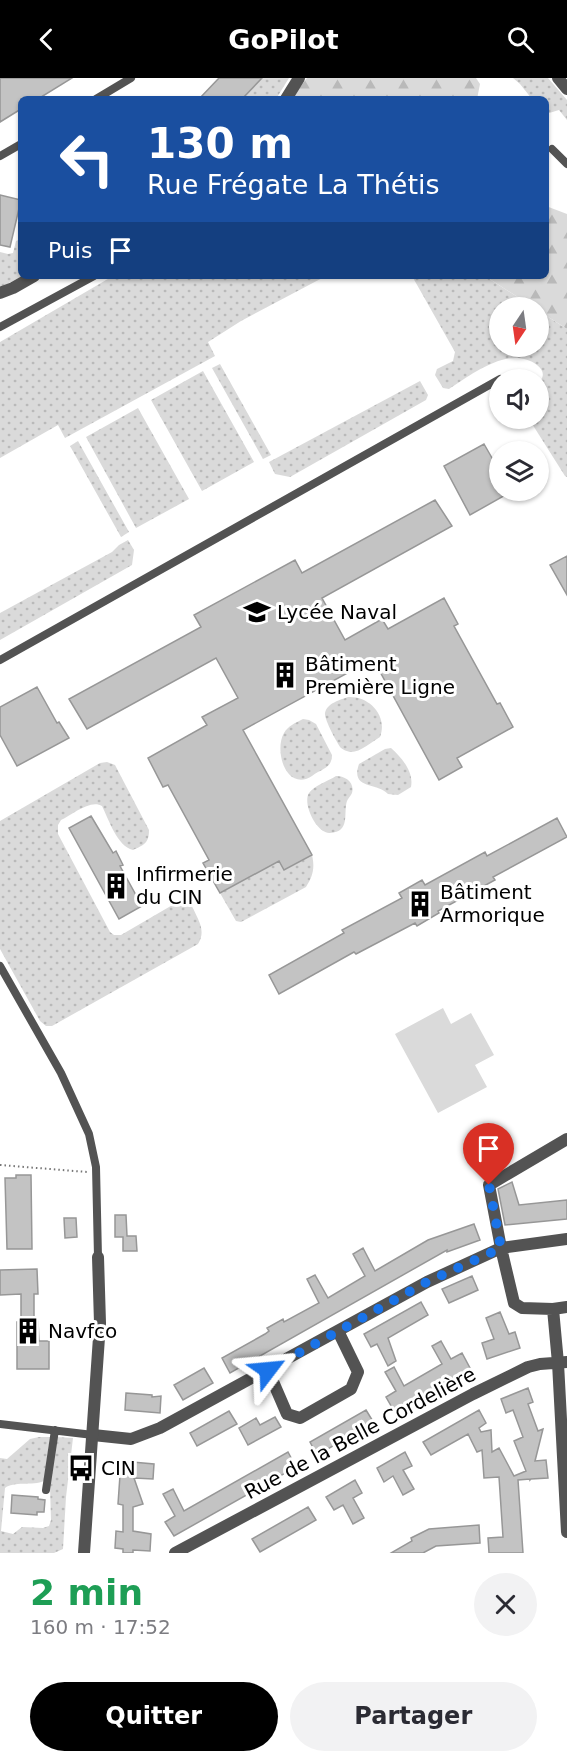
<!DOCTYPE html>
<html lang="fr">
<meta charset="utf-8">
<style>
:root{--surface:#fff;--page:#f2f2f3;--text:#2b2b33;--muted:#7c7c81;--accent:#000}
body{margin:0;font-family:"DejaVu Sans",sans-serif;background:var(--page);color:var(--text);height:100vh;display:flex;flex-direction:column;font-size:22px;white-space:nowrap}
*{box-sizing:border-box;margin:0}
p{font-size:20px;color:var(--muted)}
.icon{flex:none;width:33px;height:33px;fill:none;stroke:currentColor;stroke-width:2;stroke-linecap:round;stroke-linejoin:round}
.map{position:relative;height:1475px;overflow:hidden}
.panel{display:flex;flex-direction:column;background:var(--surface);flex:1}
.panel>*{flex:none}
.top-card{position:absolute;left:18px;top:18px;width:531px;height:183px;border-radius:9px;box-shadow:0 2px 4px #0004;background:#1a4fa0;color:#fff;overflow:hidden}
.needle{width:39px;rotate:193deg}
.tools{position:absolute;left:489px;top:219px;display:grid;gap:12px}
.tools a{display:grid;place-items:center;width:60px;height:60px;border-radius:50%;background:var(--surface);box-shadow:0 2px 4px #0004;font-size:30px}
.pin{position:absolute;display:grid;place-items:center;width:51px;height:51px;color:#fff;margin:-62px -26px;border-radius:50% 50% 50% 0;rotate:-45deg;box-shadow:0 0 6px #0007}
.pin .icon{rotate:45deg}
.me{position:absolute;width:66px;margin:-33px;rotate:61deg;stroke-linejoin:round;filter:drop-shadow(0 0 4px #0008)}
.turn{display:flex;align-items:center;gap:21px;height:126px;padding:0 30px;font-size:27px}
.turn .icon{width:78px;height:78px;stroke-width:2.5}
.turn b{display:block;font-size:42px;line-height:51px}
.then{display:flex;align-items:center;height:57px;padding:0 30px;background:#0003;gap:12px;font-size:22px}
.round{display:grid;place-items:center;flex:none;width:63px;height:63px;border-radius:32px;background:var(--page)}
.summary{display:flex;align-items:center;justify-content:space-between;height:102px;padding:0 30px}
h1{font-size:36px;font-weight:700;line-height:45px;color:#1e9e55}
.primary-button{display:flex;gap:12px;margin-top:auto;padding:12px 30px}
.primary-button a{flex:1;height:69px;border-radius:36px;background:var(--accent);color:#fff;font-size:24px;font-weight:700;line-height:69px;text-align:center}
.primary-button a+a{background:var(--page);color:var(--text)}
header{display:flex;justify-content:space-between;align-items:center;height:78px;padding:0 30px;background:var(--accent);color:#fff;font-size:27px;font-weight:700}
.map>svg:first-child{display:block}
.grass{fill:url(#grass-dots)}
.forest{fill:url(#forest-firs)}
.garden{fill:#dadada}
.building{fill:#c3c3c3;stroke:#979797;stroke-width:1.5}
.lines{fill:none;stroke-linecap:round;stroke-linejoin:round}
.path{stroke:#757575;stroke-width:2;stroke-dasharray:1.5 3;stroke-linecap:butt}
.service{stroke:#535353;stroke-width:8}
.minor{stroke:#535353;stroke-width:12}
.tertiary{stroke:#535353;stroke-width:12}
.route{stroke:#1a73e8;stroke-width:10;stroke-dasharray:0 18}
.labels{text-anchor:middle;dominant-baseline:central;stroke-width:6;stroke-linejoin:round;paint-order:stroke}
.poi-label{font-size:20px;fill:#000;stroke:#fff;text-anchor:start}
.street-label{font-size:20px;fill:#000;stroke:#fff}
</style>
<header><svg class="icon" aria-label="back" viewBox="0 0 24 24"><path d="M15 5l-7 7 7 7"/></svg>GoPilot<svg class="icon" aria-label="search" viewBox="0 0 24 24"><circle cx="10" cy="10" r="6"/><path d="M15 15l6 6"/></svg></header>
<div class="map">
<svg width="567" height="1475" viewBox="0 0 567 1475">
<defs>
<pattern id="grass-dots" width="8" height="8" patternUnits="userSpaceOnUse" patternTransform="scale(1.5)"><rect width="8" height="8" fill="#dadada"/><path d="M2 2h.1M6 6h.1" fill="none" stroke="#b9b9b9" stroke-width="1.8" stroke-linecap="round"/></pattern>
<pattern id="forest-firs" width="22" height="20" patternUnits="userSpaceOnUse" patternTransform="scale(1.5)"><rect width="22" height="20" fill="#dadada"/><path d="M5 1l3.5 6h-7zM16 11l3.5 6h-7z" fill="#b9b9b9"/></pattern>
</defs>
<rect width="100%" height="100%" fill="#fff"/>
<path class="grass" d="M262,0h27l-13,21h-34z
M513,0h35l19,22v20l-8,-10 -13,4v-15h-14l-12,-15z
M21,161l1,37 -22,12v-36l8,2 5,-1 3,-12z
M113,198h213l-85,45 -33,21 7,14 -150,82 -7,-13 -58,33v-116z
M412,198h73l48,31 -33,1v38h38l1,-35 28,18v148l-2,-1 -36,-57 9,-1 1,-37h1c5,-6 3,-11 -3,-16 -27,-21 -66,10 -88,24l-6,-1 -8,-13 2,-6 16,-8 2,-9z
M220,286l51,91 -8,4 -51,-91z
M203,293l51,91 -52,29 -51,-91z
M420,303l8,14 -2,5 -136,77 -15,-3 -6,-12z
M138,330l51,91 -53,29 -50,-91z
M78,363l51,91 -8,5 -51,-91z
M128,462l6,10 -2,15 -132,75v-27l112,-61 7,-7z
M348,619c22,-1 40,19 32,40 -8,5 -21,16 -30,15 -3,-1 -7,-2 -9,-4 -4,-5 -17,-29 -16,-35 2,-10 15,-13 23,-16z
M303,641l6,1 7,4 16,31c0,10 -6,13 -14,17 -4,2 -8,6 -12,7 -23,6 -31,-31 -22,-46 4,-7 11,-10 19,-14z
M391,670c11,10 23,24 20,39l-13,8 -10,-1c-11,-12 -38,-4 -29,-30l26,-15z
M107,684l8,3 34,65c0,13 -5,15 -16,20 -16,-4 -24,-30 -31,-44 -12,-7 -30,9 -41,14l-3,5v9l52,98 4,3h7l60,-35 10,4c6,14 16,26 7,40l-146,82h-6l-6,-5 -40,-72v-128l100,-58z
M336,698c9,0 19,6 16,17 -1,3 -4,5 -5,8 -4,12 4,31 -17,32 -13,1 -28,-29 -21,-40 5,-7 19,-12 27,-17z
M312,777c3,13 1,21 -6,32l-65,35 -5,-1 -16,-28 59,-32 6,9z
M39,1359h11l-6,44c-11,5 -31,0 -39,7l-4,43 12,3 9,-7 21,1 6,-2 2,-6 -1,-34 6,-49 17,1 -7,59 -3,52 -9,4h-54v-95l7,1 23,-20z"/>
<path class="forest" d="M307,0h169l4,6 -3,15h-186z
M546,128l21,8v115l-28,-18 -1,-3 -5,-1 -48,-31h61z"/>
<path class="garden" d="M443,930l8,16 20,-11 23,42 -19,10 12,22 -49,26 -43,-79z"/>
<path class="building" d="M0,0h72l-34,21h-17v10l-21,13z
M219,0h43l-20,21h-43z
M0,117l21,5 -11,47 -10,-2z
M484,366l16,28v18h14l-44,25 -26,-49z
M435,422l17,26 -130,72 23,42 37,-21 6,10 56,-31 14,26 -4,2 43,78 3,-1 13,24 -56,31 5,9 -23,13 -66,-121 -130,71 69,125 -28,15 -5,-9 -59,32 -17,-30 6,-3 -41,-75 -5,2 -15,-29 59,-33 -5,-8 36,-19 -22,-40 -129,71 -18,-30 132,-72 -7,-12 101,-55 7,13z
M567,478v39l-17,-30z
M37,609l20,36 2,-1 10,16 -52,28 -17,-31v-28z
M91,738l22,37 3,-2 7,14 -3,1 22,40 -23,13 -50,-91z
M557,740l10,19 -74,40 2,3 -57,31 1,2 -22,13 -2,-3 -59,31 -2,-2 -75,42 -10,-19 75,-42 -2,-3 60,-32 -3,-5 23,-13 3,5 60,-33 2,4z
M16,1097h15l1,74h-25l-2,-71h11z
M512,1104l7,23 48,-5v19l-62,6 -7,-36z
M115,1137h11l1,21h9l1,15h-14v-14h-8z
M64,1140h12l1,19 -12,1z
M474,1146l6,16 -33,12v-2l-217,123 -8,-15 43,-24 4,-3 -2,-3 16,-9 1,3 35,-19 -12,-24 8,-4 13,23 37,-22 -12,-22 10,-6 12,23 53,-31z
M37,1191l1,25h-4v27h4l1,20h10v28h-32v-47h4v-28l-21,1v-25z
M472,1198l6,14 -29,13 -7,-14z
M421,1224l7,13 -40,23 8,23 -8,5 -11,-22 -6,3 -7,-13z
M500,1234l9,22 6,-2 5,16 -33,11 -5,-16 12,-4 -8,-21z
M441,1263l10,18 11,-6 8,15 -76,43 -8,-14 10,-6 -11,-19 9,-5 10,19 38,-22 -10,-18z
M204,1290l9,15 -30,17 -9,-15z
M528,1310l5,14 -5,2 10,27 5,-2 -8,32 11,-1 2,18 -17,1 -1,1v-1l-12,1 5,73h-34l-1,-15 15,-1 -4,-60 -15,1 -2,-28 -5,2 -9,-18 -37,21 -8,-13 56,-32 7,13 -7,5 2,4 10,-2 1,22 7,-4 15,28 12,-5 -12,-30 9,-4 -10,-27 -7,3 -5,-14z
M126,1315l26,2v2l9,-1 -1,17 -35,-3z
M366,1332l8,13 -57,32 -7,-13z
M229,1333l8,13 -40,22 -7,-13z
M275,1339l6,10 -33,18 -9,-17 17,-10 4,7z
M288,1374l8,15 -122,69 -9,-14 10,-6 -12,-22 10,-5 11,22z
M405,1374l7,14 -9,4 11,19 -11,6 -10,-19 -9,6 -7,-14z
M121,1383l33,3 -1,15 -19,-1 9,26 -10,3v24l18,3 -1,17 -17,-1v3h-10v-4l-8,-1 1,-17 7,1v-27l-5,-1z
M355,1402l7,13 -9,5 11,20 -11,6 -10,-19 -9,5 -8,-13z
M12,1417l26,2v2l7,1 -1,12h-7v3l-26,-2z
M308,1429l8,13 -56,32 -8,-13z
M479,1447l1,18 -44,3 -13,7h-32l21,-12 -1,-3 18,-9z"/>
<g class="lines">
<path class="path" d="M0,1087l87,7"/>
<path class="service" d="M96,21l35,-21
M552,71l15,15
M0,78l21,-12
M0,249l94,-51
M0,582l500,-281
M0,888l61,107 28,61 7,33 2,90
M0,1346l93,11
M46,1412l9,-60"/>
<path class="minor" d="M286,21l13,-21
M0,215l13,-5 21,-12
M567,1061l-78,46 12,63 13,55 8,5 31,1 14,-2
M553,1231l5,54 9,169
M268,1292l19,44 13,4 51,-29 7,-17 -20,-41
M93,1357l38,4 29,-11 267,-146 74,-34 66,-9
M175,1475l298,-159 55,-27 12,-3 27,-2"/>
<path class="tertiary" d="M558,0l9,11
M84,1475l16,-230 -2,-66"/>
</g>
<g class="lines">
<path class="route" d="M268,1292l159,-88 74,-34 -12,-63"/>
</g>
<defs>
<g id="school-bare" transform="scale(2.07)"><path d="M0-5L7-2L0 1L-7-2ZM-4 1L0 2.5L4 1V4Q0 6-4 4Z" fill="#000" stroke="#fff" stroke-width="2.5" paint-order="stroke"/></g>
<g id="building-bare" transform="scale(2.07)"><path d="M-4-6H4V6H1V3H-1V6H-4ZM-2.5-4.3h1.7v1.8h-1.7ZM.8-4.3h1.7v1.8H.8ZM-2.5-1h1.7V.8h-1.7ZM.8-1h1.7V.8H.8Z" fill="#000" stroke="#fff" stroke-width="2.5" paint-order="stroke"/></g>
<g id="bus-bare" transform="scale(2.07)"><path d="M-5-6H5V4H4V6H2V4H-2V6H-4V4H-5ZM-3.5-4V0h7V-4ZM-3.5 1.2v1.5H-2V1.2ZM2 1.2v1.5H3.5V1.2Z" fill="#000" stroke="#fff" stroke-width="2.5" paint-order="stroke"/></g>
</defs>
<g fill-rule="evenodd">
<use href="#school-bare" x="257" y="534"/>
<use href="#building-bare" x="285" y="597"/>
<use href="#building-bare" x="116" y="808"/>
<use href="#building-bare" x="420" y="826"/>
<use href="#building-bare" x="28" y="1253"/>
<use href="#bus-bare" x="81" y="1390"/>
</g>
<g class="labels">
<g class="poi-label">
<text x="277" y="534">Lycée Naval</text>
<text x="305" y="586">Bâtiment<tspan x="305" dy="23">Première Ligne</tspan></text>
<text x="136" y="796">Infirmerie<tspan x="136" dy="23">du CIN</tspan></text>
<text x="440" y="814">Bâtiment<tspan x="440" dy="23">Armorique</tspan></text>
<text x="48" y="1253">Navfco</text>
<text x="101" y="1390">CIN</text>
</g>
<g class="street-label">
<text transform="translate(360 1355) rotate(-28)">Rue de la Belle Cordelière</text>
</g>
</g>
</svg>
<div class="tools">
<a><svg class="needle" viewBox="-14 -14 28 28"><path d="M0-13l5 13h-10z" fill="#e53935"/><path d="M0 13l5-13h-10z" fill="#7c7c81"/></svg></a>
<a><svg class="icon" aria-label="sound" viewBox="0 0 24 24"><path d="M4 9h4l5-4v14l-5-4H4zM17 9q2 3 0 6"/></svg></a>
<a><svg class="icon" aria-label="layers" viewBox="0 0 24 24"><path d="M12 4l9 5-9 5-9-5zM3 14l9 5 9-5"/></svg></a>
</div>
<div class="pin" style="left:489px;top:1107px;background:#d93025"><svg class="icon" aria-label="arrive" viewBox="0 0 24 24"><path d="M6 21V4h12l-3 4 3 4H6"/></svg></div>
<svg class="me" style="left:268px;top:1292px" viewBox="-20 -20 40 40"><path d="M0-17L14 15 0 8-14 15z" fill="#1a73e8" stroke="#fff" stroke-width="4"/></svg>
<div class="top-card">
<div class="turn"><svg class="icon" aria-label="left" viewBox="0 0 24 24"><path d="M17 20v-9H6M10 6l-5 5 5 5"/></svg><div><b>130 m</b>Rue Frégate La Thétis</div></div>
<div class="then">Puis<svg class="icon" aria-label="arrive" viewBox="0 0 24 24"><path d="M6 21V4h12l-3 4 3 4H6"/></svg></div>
</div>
</div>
<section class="panel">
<div class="summary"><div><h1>2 min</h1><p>160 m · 17:52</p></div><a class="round"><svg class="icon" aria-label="close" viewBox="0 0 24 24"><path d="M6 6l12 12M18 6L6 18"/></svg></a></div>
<div class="primary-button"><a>Quitter</a><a>Partager</a></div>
</section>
